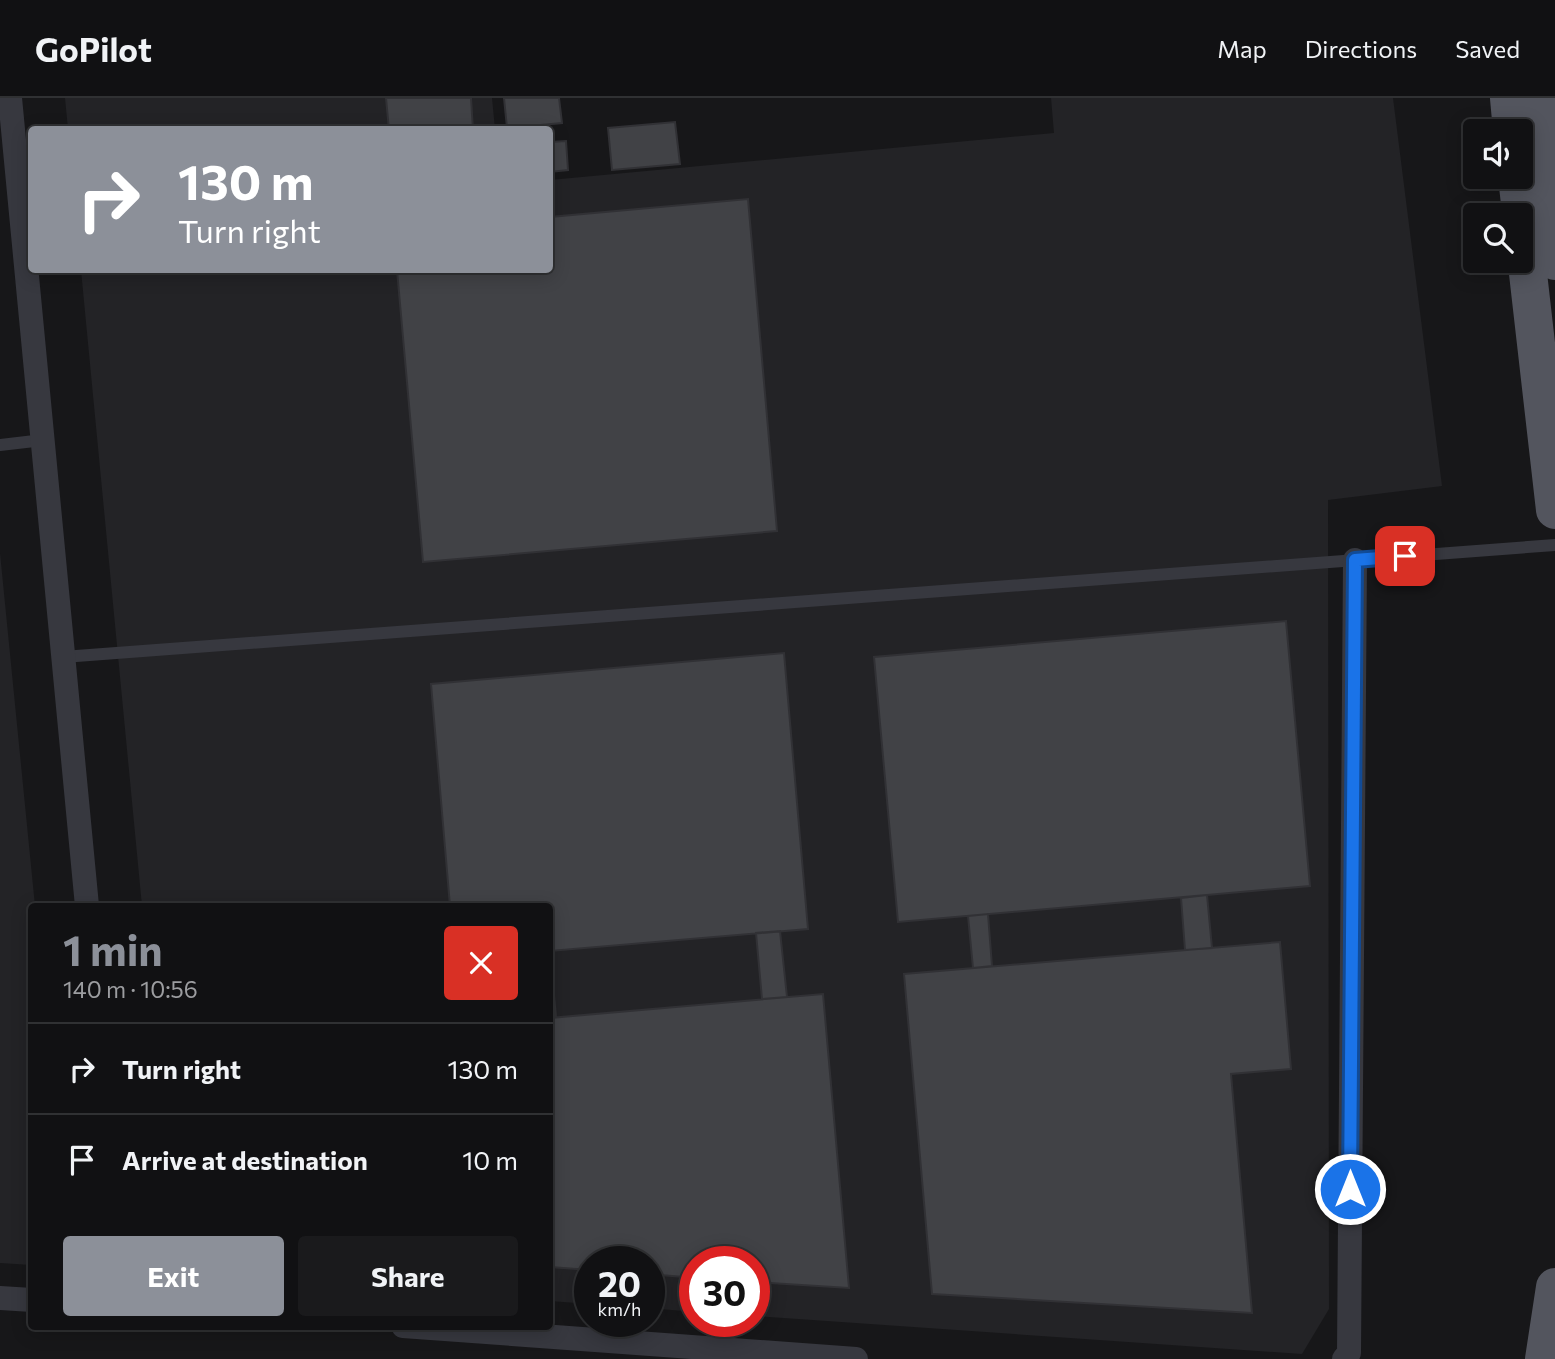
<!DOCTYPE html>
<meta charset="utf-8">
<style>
:root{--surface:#111113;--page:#1a1a1c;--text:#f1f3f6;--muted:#9c9da0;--line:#303133;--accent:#8c9099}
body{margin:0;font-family:Commissioner,sans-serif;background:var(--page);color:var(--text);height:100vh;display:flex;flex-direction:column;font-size:26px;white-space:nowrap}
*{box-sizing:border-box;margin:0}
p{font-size:23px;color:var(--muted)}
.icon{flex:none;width:38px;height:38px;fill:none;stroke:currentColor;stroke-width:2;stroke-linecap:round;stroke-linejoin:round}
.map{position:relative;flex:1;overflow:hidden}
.sheet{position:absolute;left:28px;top:805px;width:525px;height:427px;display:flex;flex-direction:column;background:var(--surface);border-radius:7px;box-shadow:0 4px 18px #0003,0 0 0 2px var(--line)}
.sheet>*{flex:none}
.guide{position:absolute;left:28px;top:28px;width:525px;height:147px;border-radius:7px;box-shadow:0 4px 18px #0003,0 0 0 2px var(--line);background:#8c9099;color:#fff;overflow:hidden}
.buttons{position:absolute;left:1463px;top:21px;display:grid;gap:14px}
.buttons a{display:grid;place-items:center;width:70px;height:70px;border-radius:7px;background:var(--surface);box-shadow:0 4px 18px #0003,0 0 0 2px var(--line);font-size:35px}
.speed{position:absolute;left:574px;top:1148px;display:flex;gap:14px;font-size:35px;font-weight:700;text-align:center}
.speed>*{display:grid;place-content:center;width:91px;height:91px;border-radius:50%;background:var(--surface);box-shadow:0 4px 18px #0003,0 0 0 2px var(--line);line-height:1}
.speed small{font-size:18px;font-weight:400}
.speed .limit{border:10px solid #d22;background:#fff;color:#111}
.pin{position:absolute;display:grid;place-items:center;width:60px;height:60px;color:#fff;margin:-30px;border-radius:14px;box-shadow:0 4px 10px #0006}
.me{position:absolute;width:77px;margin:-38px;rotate:0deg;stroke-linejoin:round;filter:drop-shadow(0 0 5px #0008)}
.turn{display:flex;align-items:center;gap:24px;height:147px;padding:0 35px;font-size:32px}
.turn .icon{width:91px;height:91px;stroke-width:2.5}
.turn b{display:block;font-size:49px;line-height:60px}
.round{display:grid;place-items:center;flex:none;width:74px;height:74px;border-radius:7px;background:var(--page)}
.summary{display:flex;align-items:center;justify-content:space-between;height:119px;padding:0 35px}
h1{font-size:42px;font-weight:700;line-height:52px;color:var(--accent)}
.button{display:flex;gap:14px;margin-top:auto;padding:14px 35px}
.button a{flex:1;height:80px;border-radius:7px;background:var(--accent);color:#fff;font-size:28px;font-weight:700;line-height:80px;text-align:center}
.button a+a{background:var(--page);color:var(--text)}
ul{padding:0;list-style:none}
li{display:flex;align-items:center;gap:21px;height:91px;padding:0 35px;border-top:2px solid var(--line)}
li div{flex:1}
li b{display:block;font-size:26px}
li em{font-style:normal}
header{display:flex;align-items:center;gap:42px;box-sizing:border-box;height:98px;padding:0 35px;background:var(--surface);border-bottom:2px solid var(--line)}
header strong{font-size:33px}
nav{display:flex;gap:38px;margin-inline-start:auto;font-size:24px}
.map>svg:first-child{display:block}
.built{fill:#232326}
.building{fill:#414246;stroke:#313135;stroke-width:2}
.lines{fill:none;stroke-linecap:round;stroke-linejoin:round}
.lane{stroke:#37383f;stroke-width:12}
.street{stroke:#37383f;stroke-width:24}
.primary{stroke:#53555e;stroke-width:38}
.route-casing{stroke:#114b97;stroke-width:18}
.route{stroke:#1a73e8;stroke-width:12}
</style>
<header>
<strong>GoPilot</strong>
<nav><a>Map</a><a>Directions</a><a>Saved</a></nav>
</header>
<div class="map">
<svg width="1555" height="1261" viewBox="0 0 1555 1261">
<rect width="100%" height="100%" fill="#171719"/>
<path class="built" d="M65,0h427l3,31h-427z
M1051,0h342l49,388 -114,14 1,809 -27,45 -548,-38v-54h-59v50l-46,-4v-46h-59v42l-40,-3v-395h-408l-61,-636h469v-90l504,-47z
M0,455l35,353h-3l-1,359 -31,-2z"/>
<path class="building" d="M386,0h85l2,32h-84z
M504,0h55l3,25 -55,5z
M675,24l5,42 -68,6 -4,-42z
M566,43l2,29 -18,2v-30z
M748,101l29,332 -354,31 -26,-292h153v-53z
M1286,523l24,265 -412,36 -24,-265z
M784,555l24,276 -258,22v-45h-100l-19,-222z
M1207,797l5,53 -27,2 -4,-52z
M988,816l4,52 -19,2 -5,-52z
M780,833l7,66 -25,2 -6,-66z
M1280,844l11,127 -60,5 21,239 -320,-19 -28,-320z
M550,853l6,66 -6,1z
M823,896l26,294 -95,-6v-20h-59v16l-46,-4v-12h-59v8l-40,-3v-249z"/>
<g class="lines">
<path class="lane" d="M0,347l43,-5
M63,559l1492,-112"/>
<path class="street" d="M10,0l77,808
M0,1200l32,2
M403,1228l453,33
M1344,1261l5,-6 6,-793"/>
<path class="primary" d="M1509,0l3,33
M1537,0l18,163
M1517,79l38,333
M1544,1261l11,-72"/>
</g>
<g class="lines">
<g class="route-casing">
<path id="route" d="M1350,1091l5,-629 50,-4"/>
</g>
<use href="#route" class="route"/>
</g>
</svg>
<div class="buttons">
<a><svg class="icon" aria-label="sound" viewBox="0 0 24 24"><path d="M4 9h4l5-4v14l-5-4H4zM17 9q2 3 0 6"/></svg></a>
<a><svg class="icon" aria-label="search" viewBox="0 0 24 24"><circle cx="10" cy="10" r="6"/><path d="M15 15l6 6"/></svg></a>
</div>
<div class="speed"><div>20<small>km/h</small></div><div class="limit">30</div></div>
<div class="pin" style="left:1405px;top:458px;background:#d93025"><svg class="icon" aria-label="arrive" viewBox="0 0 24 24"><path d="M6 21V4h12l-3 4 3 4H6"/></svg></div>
<svg class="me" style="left:1350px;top:1091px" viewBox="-20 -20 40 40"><circle r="17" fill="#1a73e8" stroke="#fff" stroke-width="3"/><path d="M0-11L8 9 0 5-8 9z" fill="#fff"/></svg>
<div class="guide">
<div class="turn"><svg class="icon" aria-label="right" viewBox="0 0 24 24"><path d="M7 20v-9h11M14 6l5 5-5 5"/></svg><div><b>130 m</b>Turn right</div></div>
</div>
<section class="sheet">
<div class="summary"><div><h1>1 min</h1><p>140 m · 10:56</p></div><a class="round" style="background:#d93025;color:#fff"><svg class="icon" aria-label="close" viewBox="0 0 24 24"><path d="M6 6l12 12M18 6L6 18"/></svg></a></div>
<ul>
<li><svg class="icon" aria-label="right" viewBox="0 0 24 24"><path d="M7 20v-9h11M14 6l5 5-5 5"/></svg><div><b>Turn right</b></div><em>130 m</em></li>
<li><svg class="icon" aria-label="arrive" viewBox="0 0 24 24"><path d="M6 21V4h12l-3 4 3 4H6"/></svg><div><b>Arrive at destination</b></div><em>10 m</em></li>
</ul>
<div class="button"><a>Exit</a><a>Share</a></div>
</section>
</div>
